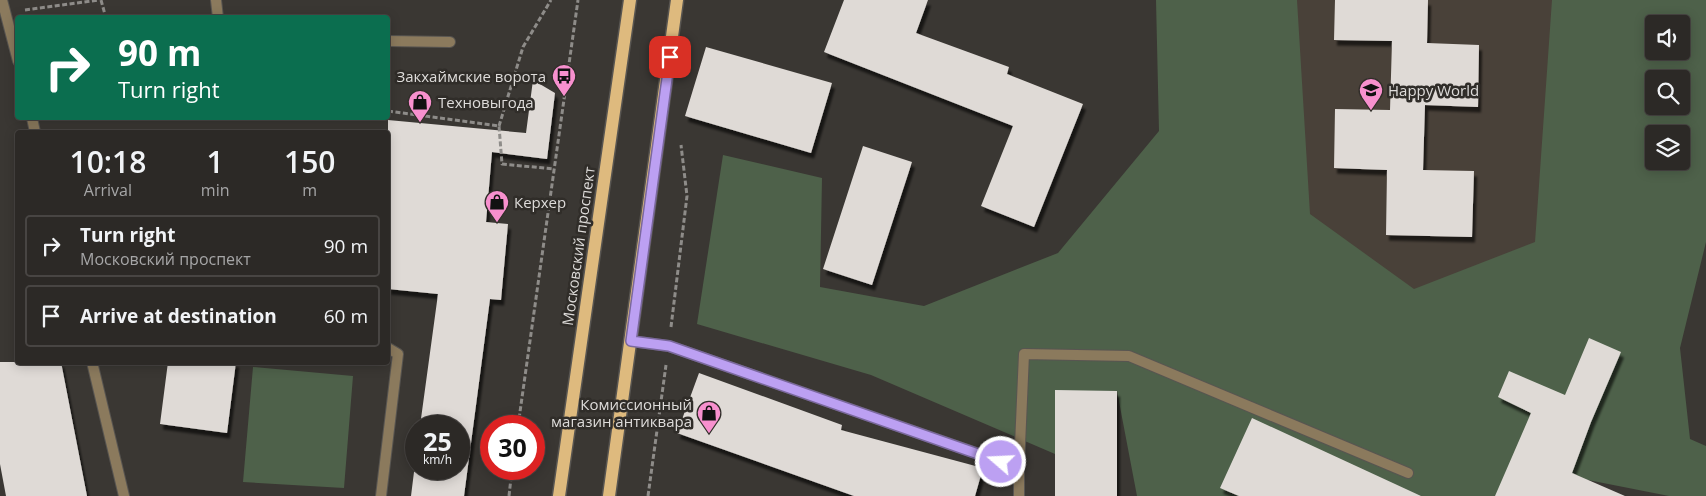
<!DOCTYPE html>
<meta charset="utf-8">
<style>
:root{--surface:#2c2926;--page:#383532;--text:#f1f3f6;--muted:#a6a6a7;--line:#484543}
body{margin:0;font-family:"Open Sans",sans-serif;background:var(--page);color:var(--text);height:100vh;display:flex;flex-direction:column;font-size:19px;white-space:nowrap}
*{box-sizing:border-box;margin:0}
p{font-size:16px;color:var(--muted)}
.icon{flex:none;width:28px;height:28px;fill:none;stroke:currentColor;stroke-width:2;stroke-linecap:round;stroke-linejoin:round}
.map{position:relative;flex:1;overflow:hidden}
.details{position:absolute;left:15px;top:130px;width:375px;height:235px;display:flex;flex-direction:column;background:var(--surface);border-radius:5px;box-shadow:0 2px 12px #0003,0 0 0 1px var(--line)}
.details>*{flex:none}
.guide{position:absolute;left:15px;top:15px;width:375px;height:105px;border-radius:5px;box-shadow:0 2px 12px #0003,0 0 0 1px var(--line);background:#0b6e4f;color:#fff;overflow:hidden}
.controls{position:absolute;left:1645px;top:15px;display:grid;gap:10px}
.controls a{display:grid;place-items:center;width:45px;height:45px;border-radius:5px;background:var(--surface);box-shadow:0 2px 12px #0003,0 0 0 1px var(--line);font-size:25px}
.speed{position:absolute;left:405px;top:415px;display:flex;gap:10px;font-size:25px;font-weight:700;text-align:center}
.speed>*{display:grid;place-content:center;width:65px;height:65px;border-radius:50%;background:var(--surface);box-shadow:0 2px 12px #0003,0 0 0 1px var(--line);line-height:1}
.speed small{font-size:12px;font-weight:400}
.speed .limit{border:8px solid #d22;background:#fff;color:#111}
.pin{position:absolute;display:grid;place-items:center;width:42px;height:42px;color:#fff;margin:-21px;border-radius:10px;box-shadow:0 2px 8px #0006}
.me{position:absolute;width:55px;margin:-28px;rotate:289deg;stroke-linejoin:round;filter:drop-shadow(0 0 4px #0008)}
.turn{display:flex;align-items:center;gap:18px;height:105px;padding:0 20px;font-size:22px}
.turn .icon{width:65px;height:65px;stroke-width:2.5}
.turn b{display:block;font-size:35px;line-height:42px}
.eta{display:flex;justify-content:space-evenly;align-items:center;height:85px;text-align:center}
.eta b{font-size:30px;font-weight:600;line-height:35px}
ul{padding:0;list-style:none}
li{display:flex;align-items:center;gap:15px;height:62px;margin:0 10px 8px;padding:0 10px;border:2px solid var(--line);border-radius:5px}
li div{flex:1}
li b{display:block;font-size:19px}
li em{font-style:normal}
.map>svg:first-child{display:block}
.built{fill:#494139}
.green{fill:#4e614a;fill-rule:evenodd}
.building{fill:#dfdad6;filter:url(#shadow)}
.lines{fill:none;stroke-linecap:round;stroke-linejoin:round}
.service-casing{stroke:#585551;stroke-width:12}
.minor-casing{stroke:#585551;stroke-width:12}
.primary-casing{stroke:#585551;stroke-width:15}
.path{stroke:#8e8c89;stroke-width:3;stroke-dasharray:5 2.5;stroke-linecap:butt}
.service{stroke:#8b7a5d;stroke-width:10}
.minor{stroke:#8b7a5d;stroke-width:10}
.primary{stroke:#deba7e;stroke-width:12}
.route-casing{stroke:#7a689d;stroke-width:12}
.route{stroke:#bca0f2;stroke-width:9}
.labels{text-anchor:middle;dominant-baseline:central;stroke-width:5;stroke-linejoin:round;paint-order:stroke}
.poi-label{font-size:15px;fill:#dedcda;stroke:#302d29;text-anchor:start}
.street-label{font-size:15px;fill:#dedcda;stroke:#302d29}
</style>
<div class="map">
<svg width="1706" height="496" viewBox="0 0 1706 496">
<defs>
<filter id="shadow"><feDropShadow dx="3" dy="5.5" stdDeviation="1" flood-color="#0009"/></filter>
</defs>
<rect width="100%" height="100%" fill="#3a3733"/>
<path class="built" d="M1188,0h367l-9,289 -279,44z"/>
<path class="green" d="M1156,0h141l13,214 104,75 121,-47 17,-242h154v242l-26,106 10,91 16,7v50h-37l-81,-16 -93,16h-358l-20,-105h-62v63l-184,-79 -174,-51 26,-169 99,23 -2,109 104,19 134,-53 101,-122zM1654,24h27v27h-27zM1654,79h27v27h-27zM1654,134h27v27h-27z
M253,367l100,9 -9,112 -101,-6z"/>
<path class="building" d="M844,0h84l-12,33 93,34 -2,7 76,30 -49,123 -53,-21 32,-80 -189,-74z
M1335,0h93l-1,43 52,2 -1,62 -53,-2 -2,65 51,1 -2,66 -86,-2 1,-65 -53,-2 1,-59 55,1 2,-69 -58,-1z
M706,47l126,36 -21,70 -126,-37z
M533,80l22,13 -8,66 -55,-7 -6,70 22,2 -7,76 -11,-1 -26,197h-53l5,-40v13h43v-43h-39l18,-132 -50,-5v-169l138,13z
M863,146l49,16 -40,123 -49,-16z
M1589,338l32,14 -30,70 -19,51 53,23h-130l36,-83 -33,-16 11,-26 56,24z
M0,362h61l26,134h-81l-6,-32z
M168,362h68l-9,71 -67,-9z
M699,373l143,52 -1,5 142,38 -8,28h-121l-177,-63z
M1055,390l62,1v105h-62z
M1252,418l169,78h-182l-19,-8z"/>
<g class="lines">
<g class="service-casing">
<path id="service" d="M216,0l2,18
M388,41l62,1
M1019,468l5,-114 105,2 279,117
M381,496l17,-142 -10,-6"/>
</g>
<g class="minor-casing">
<path id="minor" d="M2,0l16,61
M32,118l3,14
M631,341l38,5 350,122v28
M92,362l32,134"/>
</g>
<g class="primary-casing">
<path id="primary" d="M559,496l71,-496
M609,496l68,-496"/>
</g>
<path class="path" d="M101,0l5,18
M25,10l74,-10
M388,111l111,15 3,38 52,5
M499,126l24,-79 28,-47
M671,327l16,-131 -6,-51
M518,426l60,-426
M509,496l3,-27
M648,496l18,-131"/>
<use href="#service" class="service"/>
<use href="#minor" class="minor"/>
<use href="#primary" class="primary"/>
</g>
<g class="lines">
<g class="route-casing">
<path id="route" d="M670,57l-39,284 38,5 332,116"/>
</g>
<use href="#route" class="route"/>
</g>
<defs>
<g id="bus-pin" transform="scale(1.25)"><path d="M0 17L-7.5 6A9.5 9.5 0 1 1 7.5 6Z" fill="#f790ce" stroke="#302d29"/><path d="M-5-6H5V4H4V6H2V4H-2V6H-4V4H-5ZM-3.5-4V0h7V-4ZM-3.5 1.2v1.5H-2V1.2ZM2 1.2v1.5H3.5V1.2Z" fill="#111"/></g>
<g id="school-pin" transform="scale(1.25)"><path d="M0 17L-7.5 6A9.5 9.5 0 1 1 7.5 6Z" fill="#f790ce" stroke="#302d29"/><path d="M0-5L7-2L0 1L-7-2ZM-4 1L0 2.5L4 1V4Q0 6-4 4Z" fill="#111"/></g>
<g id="shop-pin" transform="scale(1.25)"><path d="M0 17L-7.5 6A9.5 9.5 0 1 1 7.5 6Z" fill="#f790ce" stroke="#302d29"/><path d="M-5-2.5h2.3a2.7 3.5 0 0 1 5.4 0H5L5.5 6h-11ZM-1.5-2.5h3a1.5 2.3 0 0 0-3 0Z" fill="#111"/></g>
</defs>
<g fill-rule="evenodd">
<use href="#bus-pin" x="564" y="76"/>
<use href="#school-pin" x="1371" y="90"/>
<use href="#shop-pin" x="420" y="102"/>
<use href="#shop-pin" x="497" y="202"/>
<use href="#shop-pin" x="709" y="413"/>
</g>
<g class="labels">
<g class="poi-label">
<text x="546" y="76" text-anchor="end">Закхаймские ворота</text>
<text x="1388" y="90">Happy World</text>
<text x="438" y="102">Техновыгода</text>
<text x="514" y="202">Керхер</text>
<text x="692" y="404" text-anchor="end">Комиссионный<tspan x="692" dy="17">магазин антиквара</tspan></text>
</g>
<g class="street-label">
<text transform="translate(578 246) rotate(-82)">Московский проспект</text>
</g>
</g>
</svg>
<div class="controls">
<a><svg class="icon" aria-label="sound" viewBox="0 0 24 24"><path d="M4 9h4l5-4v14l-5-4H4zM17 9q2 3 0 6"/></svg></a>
<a><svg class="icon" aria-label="search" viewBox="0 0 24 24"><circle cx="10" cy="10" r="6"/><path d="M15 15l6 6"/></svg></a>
<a><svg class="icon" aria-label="layers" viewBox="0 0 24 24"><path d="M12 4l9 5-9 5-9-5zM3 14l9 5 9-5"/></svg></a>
</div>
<div class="speed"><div>25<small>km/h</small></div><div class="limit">30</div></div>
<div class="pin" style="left:670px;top:57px;background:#d93025"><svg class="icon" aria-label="arrive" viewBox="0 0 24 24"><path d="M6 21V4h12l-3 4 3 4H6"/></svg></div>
<svg class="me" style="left:1001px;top:462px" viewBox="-20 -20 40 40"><circle r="17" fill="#bca0f2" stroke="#fff" stroke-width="3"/><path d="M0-11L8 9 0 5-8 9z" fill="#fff"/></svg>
<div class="guide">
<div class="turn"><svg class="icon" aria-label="right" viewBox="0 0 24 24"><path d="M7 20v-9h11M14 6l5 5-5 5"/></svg><div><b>90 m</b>Turn right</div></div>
</div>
<section class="details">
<div class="eta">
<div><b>10:18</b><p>Arrival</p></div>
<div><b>1</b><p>min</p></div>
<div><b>150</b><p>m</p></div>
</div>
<ul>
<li><svg class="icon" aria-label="right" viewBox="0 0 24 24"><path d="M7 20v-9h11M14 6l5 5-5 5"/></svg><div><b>Turn right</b><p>Московский проспект</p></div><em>90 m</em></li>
<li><svg class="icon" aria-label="arrive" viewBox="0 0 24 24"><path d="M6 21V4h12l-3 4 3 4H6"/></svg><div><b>Arrive at destination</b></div><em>60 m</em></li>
</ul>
</section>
</div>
